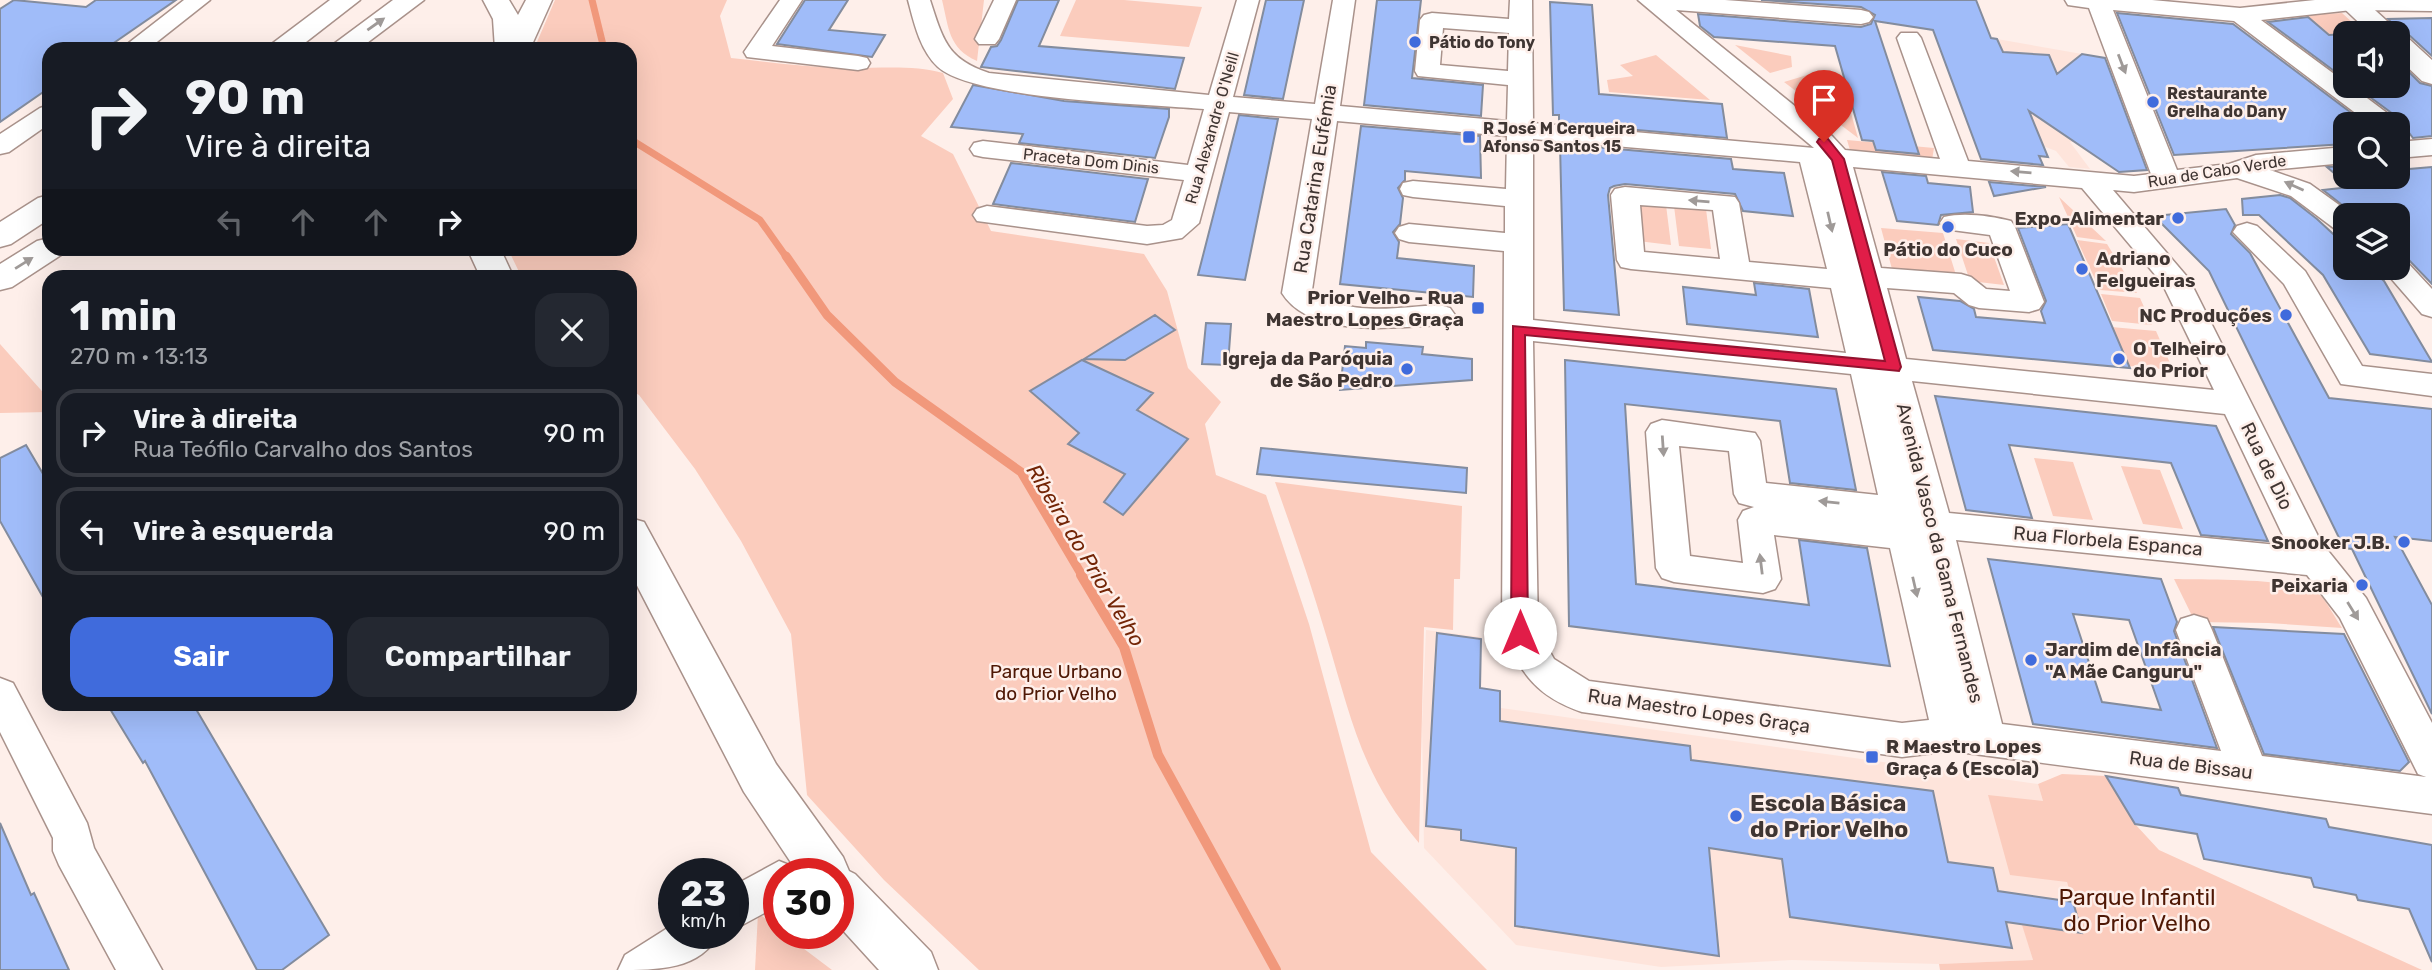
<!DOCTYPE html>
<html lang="pt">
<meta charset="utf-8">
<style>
:root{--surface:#171b24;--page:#242831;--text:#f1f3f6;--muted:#9ea1a6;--line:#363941;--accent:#406bdc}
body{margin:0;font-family:Rubik,sans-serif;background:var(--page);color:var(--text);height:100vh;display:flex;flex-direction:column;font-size:26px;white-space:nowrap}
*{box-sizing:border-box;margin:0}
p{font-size:23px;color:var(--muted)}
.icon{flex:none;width:38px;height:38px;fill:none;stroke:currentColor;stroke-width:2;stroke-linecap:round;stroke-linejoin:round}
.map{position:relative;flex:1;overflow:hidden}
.side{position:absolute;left:42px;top:270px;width:595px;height:441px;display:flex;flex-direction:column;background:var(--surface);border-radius:21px;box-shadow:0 7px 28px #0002}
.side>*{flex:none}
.top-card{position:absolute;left:42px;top:42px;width:595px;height:214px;border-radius:21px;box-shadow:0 7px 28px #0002;background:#171b24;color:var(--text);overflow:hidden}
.fabs{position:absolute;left:2333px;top:21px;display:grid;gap:14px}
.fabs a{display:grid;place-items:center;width:77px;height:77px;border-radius:14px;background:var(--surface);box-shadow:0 7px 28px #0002;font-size:35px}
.speed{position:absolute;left:658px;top:858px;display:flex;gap:14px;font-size:35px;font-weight:700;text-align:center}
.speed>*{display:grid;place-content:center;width:91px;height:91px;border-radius:50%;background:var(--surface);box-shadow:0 7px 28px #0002;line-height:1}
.speed small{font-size:18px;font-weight:400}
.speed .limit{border:10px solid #d22;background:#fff;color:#111}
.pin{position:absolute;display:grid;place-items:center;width:60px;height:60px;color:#fff;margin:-72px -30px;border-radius:50% 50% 50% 0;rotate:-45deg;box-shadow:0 0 7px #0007}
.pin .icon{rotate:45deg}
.me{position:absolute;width:77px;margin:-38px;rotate:0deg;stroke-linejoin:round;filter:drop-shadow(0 0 5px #0008)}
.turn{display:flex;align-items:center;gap:24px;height:147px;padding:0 28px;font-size:32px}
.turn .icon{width:91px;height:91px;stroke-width:2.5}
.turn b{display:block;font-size:49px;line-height:60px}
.lanes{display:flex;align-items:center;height:66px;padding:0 28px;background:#0003;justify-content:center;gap:35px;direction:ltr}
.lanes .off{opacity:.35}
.round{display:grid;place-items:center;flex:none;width:74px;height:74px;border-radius:21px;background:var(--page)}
.summary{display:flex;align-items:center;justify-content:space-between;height:119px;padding:0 28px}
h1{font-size:42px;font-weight:700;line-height:52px}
.button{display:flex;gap:14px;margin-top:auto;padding:14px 28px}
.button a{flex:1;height:80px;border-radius:21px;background:var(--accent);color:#fff;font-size:28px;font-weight:700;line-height:80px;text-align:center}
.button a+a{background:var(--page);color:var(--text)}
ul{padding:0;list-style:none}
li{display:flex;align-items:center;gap:21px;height:88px;margin:0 14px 10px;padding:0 14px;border:4px solid var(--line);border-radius:21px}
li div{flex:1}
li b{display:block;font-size:26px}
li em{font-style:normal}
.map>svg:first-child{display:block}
.built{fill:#fee4db}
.green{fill:#fbccbd}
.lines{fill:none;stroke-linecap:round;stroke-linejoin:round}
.stream-far2{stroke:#f1987b;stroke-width:7}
.stream-far1{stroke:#f1987b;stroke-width:9}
.stream{stroke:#f1987b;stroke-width:10}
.building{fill:#a0bcf9;stroke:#838c9e;stroke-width:2;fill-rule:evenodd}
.street-casing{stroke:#a9928b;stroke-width:3}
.secondary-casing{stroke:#a9928b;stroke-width:3}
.highway-casing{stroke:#a9928b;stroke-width:3}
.street{fill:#fff;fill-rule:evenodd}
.secondary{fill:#fff;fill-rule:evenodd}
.highway{fill:#fff;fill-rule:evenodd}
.oneway{fill:#9f9a98}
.route{fill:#e11d48;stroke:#92132f;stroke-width:2}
.poi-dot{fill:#406bdc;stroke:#feefea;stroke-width:2.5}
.labels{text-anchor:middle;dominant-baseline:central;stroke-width:5;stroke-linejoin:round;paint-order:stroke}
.far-poi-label{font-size:16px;font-weight:bold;fill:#3f3532;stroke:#feefea;text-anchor:start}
.far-street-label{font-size:16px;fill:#3f3532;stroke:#feefea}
.street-label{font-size:19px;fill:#3f3532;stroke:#feefea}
.poi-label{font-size:19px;font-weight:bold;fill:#3f3532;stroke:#feefea;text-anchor:end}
.park-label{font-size:19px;fill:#4f1805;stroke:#feefea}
.water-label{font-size:21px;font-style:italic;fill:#732506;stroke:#feefea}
.near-poi-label{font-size:23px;font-weight:bold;fill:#3f3532;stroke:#feefea;text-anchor:start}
.near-park-label{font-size:23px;fill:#4f1805;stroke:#feefea}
</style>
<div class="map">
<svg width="2432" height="970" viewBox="0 0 2432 970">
<rect width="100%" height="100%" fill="#feefea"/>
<path class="built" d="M1997,39l85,15 -14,12 6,76h-4l20,27 -21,-2 -13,-16 -13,-5z
M1426,630l55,7 -1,51 20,3 1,17 537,76 44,149 -59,-7 10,34 -94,4 -147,-4 -131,7 -145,-22 -92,-97 -2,-124z"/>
<path class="green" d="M555,0h172l-7,16 11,42c36,4 73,9 109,10 34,1 71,-4 103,5l10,26 -32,37 32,18 38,77 153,23 23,37 21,77 33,34 -16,22 11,51 50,20 43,129 62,228 116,118h-508l-95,-90 -77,-85 -16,-161 -50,-93 -46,-72 -56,-74 -9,-5v-114h-109l-13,-27 122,-1v-199h-96z
M942,0h42l-7,61c-29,-13 -28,-33 -35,-61z
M1076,0h48l78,7 -13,40 -129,-11z
M2342,13l22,20 -35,2 -24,-20z
M1735,45l56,11 1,11 -22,6z
M1656,55l54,45 -101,-8 -2,-12 26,-4 -13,-11z
M1817,72l23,2 18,64 -74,-56z
M1847,140l87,8 -2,12 -80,-3z
M2059,197l47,44 -29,-4z
M1635,202l31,3 5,40 -33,-4z
M1674,206l32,3 5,40 -32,-3z
M1881,228l62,5 13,42 -64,-6z
M1956,239l33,4 15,42 -34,-4z
M2077,240l30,4 30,49 -37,-3z
M2101,294l39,4 12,27 -40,-4z
M2100,326l56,5 17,39 -55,-5z
M0,344l49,55v13l-49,1z
M2034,458l39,4 20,58 -40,-4z
M2121,466l39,4 23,59 -40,-5z
M1275,482l187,24 -2,73h-6l-1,51 -29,-3 -5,216c-58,-68 -68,-126 -93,-208 -15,-52 -33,-102 -51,-153z
M2174,579c29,1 128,-2 147,17 8,9 14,22 21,32l-74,-5 -73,-1z
M2062,774l44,2 29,48 24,26 263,120h-482l-1,-6 94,-4 -11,-35 59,7 -14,-50 -57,-7 -22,-80 55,6 -5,-17z
M758,913l21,16v4h4l49,37h-77z"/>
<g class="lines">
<path class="stream-far2" d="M592,0l12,49
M630,139l130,81 27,38"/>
<path class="stream-far1" d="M786,256l41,59 68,67 126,90 62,105"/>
<path class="stream" d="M1081,575l43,72 34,108 118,215"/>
</g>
<path class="building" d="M14,0l72,7 10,-7h80l-71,49h-56v39l-49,34v-113z
M805,0h43l-19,30 56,5 -13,22 -95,-13z
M1018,0h41l-20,46 145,12 -9,31 -194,-22 10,-20 6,-1 4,-6z
M1266,0h38l-21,99 -39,-4z
M1377,0h44l-9,78 71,7 -2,31 -117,-11z
M1761,0h215l15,38 6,1 6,13 46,3 8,19 25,-20 23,4 42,112 -28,2 -90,-61 19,46 -9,-1 4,9 -62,-6 -48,-129 -58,-9 44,133 -43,-4 -3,-9 -11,-1 -27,-94 -121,-9 -14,-11 -2,-12 163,13 10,-3 4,-9 -14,-8z
M1550,2l42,3 7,89 123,10 5,34 -168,-15v-8h-6z
M2117,13l116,11 133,100h-21v20l-171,11z
M2308,17l21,18 16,-1v45l-77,-57z
M2432,18v38l-22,-20 -8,-2 -14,-15z
M2398,61l22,22 12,3v50l-19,2 -16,-21 -42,-31h43z
M973,85l91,16 105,8v8l-14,41 -136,-15 4,-9 -72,-7z
M1239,115l39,4 -33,161 -47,-5z
M1361,126l119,10 1,42 -76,-7v9l-7,8 5,10 -3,26 -7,8 6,10 -2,16 77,8 -1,31 -133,-13z
M1560,144l171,15 2,10 51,4 9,43 -50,-5 -8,-17 -110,-10 -11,2 -4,2 -2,7 11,120 -55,-5z
M1011,163l137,16 -13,43 -142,-18z
M2345,166v11h53v-7l34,-3v117l-24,-25 -10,-5v-39h-43l-32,-25 27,-3 -23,-20z
M1882,172l44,4 2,7 42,4 3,25 -32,3 -3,10 -41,-4z
M1989,182l57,5 -52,9z
M2280,195l10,3 27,21 28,26v23h25l14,13 48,81 -62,-8 -47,-79 -64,-60h-16l-1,-16z
M2226,209l9,16 -4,9 19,19 79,145 103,11v132l-37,-4 37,68v109l-80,-165 -8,-1 -135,-277 -55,-55z
M2068,224l62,144 -197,-18 -15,-53 42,4 14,8 2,8 69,6 -4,-12 5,-10 -28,-73z
M1754,283l55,6 9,48 -131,-13 -4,-37 73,8z
M1155,315l20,15 -50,30 -41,-1z
M1206,323l25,1 -3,41 -26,-1z
M1366,342l57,5 -1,7 50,5v21l-132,10 5,-44 21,2z
M1082,360l71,33 -16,17 51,29 -65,76 -19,-13 21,-28 -57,-30 11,-11 -49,-42z
M1565,360l271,29 20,101 -66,-7 -10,-62 -155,-17 11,180 173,21 -10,-65 68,8 23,118 -321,-40z
M1935,396l281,30 52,115 -67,-6 -30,-72 -162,-18 23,73 -66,-8z
M26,445l23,39v124l-49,-87v-63z
M1261,448l206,20 -1,25 -209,-19z
M1988,559l173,20 16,43 -3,9 43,117 -184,-24zM2073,614l56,6 32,90 -59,-8z
M2213,627l131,7 65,128 -9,9 -136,-17z
M1437,633l44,6 -1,49 20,3v30l190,25 1,14 242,31 15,71 45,6 5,23 75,11 9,31 -76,-11 6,26 -222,-31 -8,-58 -73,-11 10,108 -204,-30 1,-78 -55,-8v-10l-35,-4z
M107,704h86l136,231 -47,35h-25l-112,-209 -2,2z
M2106,776l72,12 3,7 145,24 3,8 103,18v117l-23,-53 -51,-9 -2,-5 -42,-8 -3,-9 -107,-19 -7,-25 -62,-10z
M0,823l31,72 3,-2 35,77h-69z"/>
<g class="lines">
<g class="street-casing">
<path id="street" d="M184,0h26l-62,49h-27z
M780,0h22l-30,46 86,10 9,2 3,5 -3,5 -9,2 -111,-13 -3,-5z
M908,0h22c13,40 17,59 59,73l220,22 28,-95h22l-26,97 82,7 18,-104h22l-15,106 167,15 1,-36 -90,-9 -3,-5 5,-51 4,-5 8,-2 77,6 1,-19h22l1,123 281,25 -176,-148h87l136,10 8,2 4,5 -4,5 -8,2 -185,-14 156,126 13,14 95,9 -43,-121 4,-5h16l4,5 47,123 166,15 17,-2 -62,-166 -21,-3 -3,-5h87l88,8 75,-8h117v11l-80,-1 -91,10 84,62v4h6l44,33 4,5 -1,2 -28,-2 -136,-103 -121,-11 64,160 52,-6 27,-9 89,-8v16l-75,7 40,14 43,31h-8v17l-10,-3 -44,-33 -54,-18 -103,14 -21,-2 76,89 132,263 45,56 66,125v91l-481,-63 -49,6 -320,-45c-46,-16 -59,-37 -80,-79l2,-382 -95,-9 -10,-3 -4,-6 4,-6 10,-3 96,9v-27l-92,-9 -10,-2 -3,-6 3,-6 10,-2 93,8 1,-53 -170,-15 -25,169c36,28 86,17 128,15l10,3 5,7 -5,7 -10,3c-46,2 -129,14 -158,-32l30,-174 -83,-7 -30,111 -17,15 -35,6 -170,-23 -4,-6 4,-6 10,-3 160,20 16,-1 9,-5 12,-40 -201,-23 -9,-2 -4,-6 4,-6 9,-2 205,24 16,-56c-55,-5 -229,-9 -266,-42 -18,-17 -24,-44 -30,-67zM1443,28l66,5 -1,38 -68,-6zM1533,139l267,23 27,107 -78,-7 -10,-59 -4,-6 -110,-10 -10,2 -4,6 6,65 4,7 10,2 200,19 15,65 -313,-33zM1853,167l229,21 80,95 52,107 -308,-31 -19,-71 67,5 15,12 10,3 50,4 10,-3 5,-7 -29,-75 -4,-6c-20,-5 -47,-9 -67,-4l-4,6 4,6 46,6 20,56 -24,-2 -15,-12 -10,-3 -80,-6zM1640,205l73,5 7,49 -76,-7zM1533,341l318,33 27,121 -112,-12 -6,-42 -5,-8 -93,-13 -11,4 -5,8 10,136 6,10 12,4 89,11 12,-4 6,-10 -7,-44 116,13 39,172 -27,3 -313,-42 -35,-22 -16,-28zM1912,381l313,33 63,132 -339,-33zM1679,446l50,5 5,43 5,9 15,4 -11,4 -5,9 5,43 -53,-7zM1956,540l351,35 33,43 78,156 8,3 -164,-21 -50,-126 -5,-11 -13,-4 -13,4 -5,11 45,121 -219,-27z
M994,0h22l-17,39 -4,5h-16l-4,-5z
M49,105v19l-40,28 -9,2v-20l40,-26z
M2432,139v16l-34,3v-16z
M2247,223l10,3 48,45 57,95 70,8v22l-91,-12 -57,-100 -51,-52 4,-6z
M2398,259l8,2 26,28v28l-10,-3 -40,-46h16z
M0,678l13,5 74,140 7,25 68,122h-46l-57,-105 -6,-14v-13l-53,-106z
M779,861l15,6 2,6h-17v32l-46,25v-44z
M674,924v9h45c-18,37 -61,37 -101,37l7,-15z"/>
</g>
<g class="secondary-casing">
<path id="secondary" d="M483,0h26l9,15 8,-15h26l-22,49h-35l-2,-30z
M2335,0h29l36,33 -2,3 10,2 24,22v24l-10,-3 -24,-23v-25h-28z
M467,248h33l13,28h-33z
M630,518l14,4 132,242 67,93 6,14 6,3 76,78 7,18h-59l-41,-45v-52h-40l-54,-81 -114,-220z"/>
</g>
<g class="highway-casing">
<path id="highway" d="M330,0h30l-63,49h-32z
M393,0h31l-65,49h-32z
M49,195v24l-38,25 -11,3v-25l38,-24z
M49,238v10h16l-4,7 -49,32 -12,3v-26l37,-23z"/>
</g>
<use href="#street" class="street"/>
<use href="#secondary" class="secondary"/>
<use href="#highway" class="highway"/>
</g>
<defs><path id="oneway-solid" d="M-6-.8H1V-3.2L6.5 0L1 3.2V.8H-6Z" transform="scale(1.75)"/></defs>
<g class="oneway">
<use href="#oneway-solid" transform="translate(376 24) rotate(-35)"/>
<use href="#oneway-solid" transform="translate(2122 64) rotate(69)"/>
<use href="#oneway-solid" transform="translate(2021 172) rotate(-175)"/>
<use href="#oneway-solid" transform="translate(2294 186) rotate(-156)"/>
<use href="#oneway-solid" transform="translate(1699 201) rotate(-175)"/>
<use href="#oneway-solid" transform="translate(1830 222) rotate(77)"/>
<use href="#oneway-solid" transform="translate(24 263) rotate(-32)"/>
<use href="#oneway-solid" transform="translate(1663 446) rotate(86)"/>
<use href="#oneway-solid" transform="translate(1829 502) rotate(-174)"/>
<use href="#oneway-solid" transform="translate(1761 564) rotate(-97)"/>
<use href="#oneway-solid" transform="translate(1915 587) rotate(77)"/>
<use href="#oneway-solid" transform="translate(2353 611) rotate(58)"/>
</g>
<path class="route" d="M1819,139h9l16,20 57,208 -2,4 -374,-36 3,298 -8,7 -6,-2 -3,-5 2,-307 372,35 -53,-201 -15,-18z"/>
<g class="poi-dot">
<circle cx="1415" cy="42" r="7"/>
<circle cx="2153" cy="102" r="7"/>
<rect x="1462" y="130" width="14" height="14" rx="3.5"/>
<circle cx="2178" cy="218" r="7"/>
<circle cx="1948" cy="227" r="7"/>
<circle cx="2082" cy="269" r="7"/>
<rect x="1471" y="301" width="14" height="14" rx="3.5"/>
<circle cx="2286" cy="315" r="7"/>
<circle cx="2119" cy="359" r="7"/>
<circle cx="1407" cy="369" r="7"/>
<circle cx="2404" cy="542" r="7"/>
<circle cx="2362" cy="585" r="7"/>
<circle cx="2031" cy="660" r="7"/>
<rect x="1865" y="750" width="14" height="14" rx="3.5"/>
<circle cx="1736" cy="816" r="7"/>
</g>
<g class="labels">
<g class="far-poi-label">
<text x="1429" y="42">Pátio do Tony</text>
<text x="2167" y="93">Restaurante<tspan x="2167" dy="18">Grelha do Dany</tspan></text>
<text x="1483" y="128">R José M Cerqueira<tspan x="1483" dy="18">Afonso Santos 15</tspan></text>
</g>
<g class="far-street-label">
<text transform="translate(1212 128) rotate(-74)">Rua Alexandre O'Neill</text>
<text transform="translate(1091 161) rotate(6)">Praceta Dom Dinis</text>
<text transform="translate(2217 171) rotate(-9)">Rua de Cabo Verde</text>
</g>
<g class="street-label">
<text transform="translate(1315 179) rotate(-81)">Rua Catarina Eufémia</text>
<text transform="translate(2267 466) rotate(64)">Rua de Dio</text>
<text transform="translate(2108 541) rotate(5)">Rua Florbela Espanca</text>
<text transform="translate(1940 553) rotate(76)">Avenida Vasco da Gama Fernandes</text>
<text transform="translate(1699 711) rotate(8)">Rua Maestro Lopes Graça</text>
<text transform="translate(2191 765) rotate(7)">Rua de Bissau</text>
</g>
<g class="poi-label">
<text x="2164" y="218">Expo-Alimentar</text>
<text x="1948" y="249" text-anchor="middle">Pátio do Cuco</text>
<text x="2096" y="258" text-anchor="start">Adriano<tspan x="2096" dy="22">Felgueiras</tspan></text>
<text x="1464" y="297">Prior Velho - Rua<tspan x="1464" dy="22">Maestro Lopes Graça</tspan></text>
<text x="2272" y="315">NC Produções</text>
<text x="2133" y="348" text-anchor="start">O Telheiro<tspan x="2133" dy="22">do Prior</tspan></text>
<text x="1393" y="358">Igreja da Paróquia<tspan x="1393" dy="22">de São Pedro</tspan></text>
<text x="2390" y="542">Snooker J.B.</text>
<text x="2348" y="585">Peixaria</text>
<text x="2045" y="649" text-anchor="start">Jardim de Infância<tspan x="2045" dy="22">"A Mãe Canguru"</tspan></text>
<text x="1886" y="746" text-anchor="start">R Maestro Lopes<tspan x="1886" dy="22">Graça 6 (Escola)</tspan></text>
</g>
<g class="park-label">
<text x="1056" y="671">Parque Urbano<tspan x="1056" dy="22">do Prior Velho</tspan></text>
</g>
<g class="water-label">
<text transform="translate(1086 555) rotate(59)">Ribeira do Prior Velho</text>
</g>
<g class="near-poi-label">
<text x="1750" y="803">Escola Básica<tspan x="1750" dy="26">do Prior Velho</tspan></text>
</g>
<g class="near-park-label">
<text x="2137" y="897">Parque Infantil<tspan x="2137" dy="26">do Prior Velho</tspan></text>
</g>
</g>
</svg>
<div class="fabs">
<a><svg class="icon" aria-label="sound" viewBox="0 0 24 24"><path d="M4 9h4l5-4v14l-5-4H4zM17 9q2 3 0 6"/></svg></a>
<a><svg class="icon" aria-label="search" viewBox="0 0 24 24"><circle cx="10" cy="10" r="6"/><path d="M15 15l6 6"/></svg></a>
<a><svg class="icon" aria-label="layers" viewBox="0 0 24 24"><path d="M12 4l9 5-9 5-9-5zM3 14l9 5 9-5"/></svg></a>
</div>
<div class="speed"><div>23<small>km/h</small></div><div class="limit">30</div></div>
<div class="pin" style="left:1824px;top:142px;background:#d93025"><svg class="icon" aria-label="arrive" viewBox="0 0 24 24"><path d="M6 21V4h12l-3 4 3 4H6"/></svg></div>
<svg class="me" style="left:1520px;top:633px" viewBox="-20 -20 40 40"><circle r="19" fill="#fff"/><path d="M0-13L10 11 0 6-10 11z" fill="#e11d48"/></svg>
<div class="top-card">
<div class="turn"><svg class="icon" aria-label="right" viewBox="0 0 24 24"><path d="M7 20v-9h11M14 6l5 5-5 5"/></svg><div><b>90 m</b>Vire à direita</div></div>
<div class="lanes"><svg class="icon off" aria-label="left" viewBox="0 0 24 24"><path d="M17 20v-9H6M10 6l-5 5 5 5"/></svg><svg class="icon off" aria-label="ahead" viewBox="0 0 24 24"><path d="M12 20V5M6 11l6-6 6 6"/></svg><svg class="icon off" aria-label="ahead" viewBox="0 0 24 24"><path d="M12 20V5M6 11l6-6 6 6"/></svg><svg class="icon" aria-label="right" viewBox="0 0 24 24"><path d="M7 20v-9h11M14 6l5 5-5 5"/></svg></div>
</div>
<section class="side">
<div class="summary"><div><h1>1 min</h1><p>270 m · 13:13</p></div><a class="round"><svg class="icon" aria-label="close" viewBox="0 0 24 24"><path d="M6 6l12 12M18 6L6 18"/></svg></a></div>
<ul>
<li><svg class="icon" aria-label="right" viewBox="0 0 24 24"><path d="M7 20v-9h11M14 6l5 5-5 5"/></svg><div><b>Vire à direita</b><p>Rua Teófilo Carvalho dos Santos</p></div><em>90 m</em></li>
<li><svg class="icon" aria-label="left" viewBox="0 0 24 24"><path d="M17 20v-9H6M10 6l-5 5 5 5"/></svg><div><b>Vire à esquerda</b></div><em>90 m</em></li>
</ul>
<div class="button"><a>Sair</a><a>Compartilhar</a></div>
</section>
</div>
